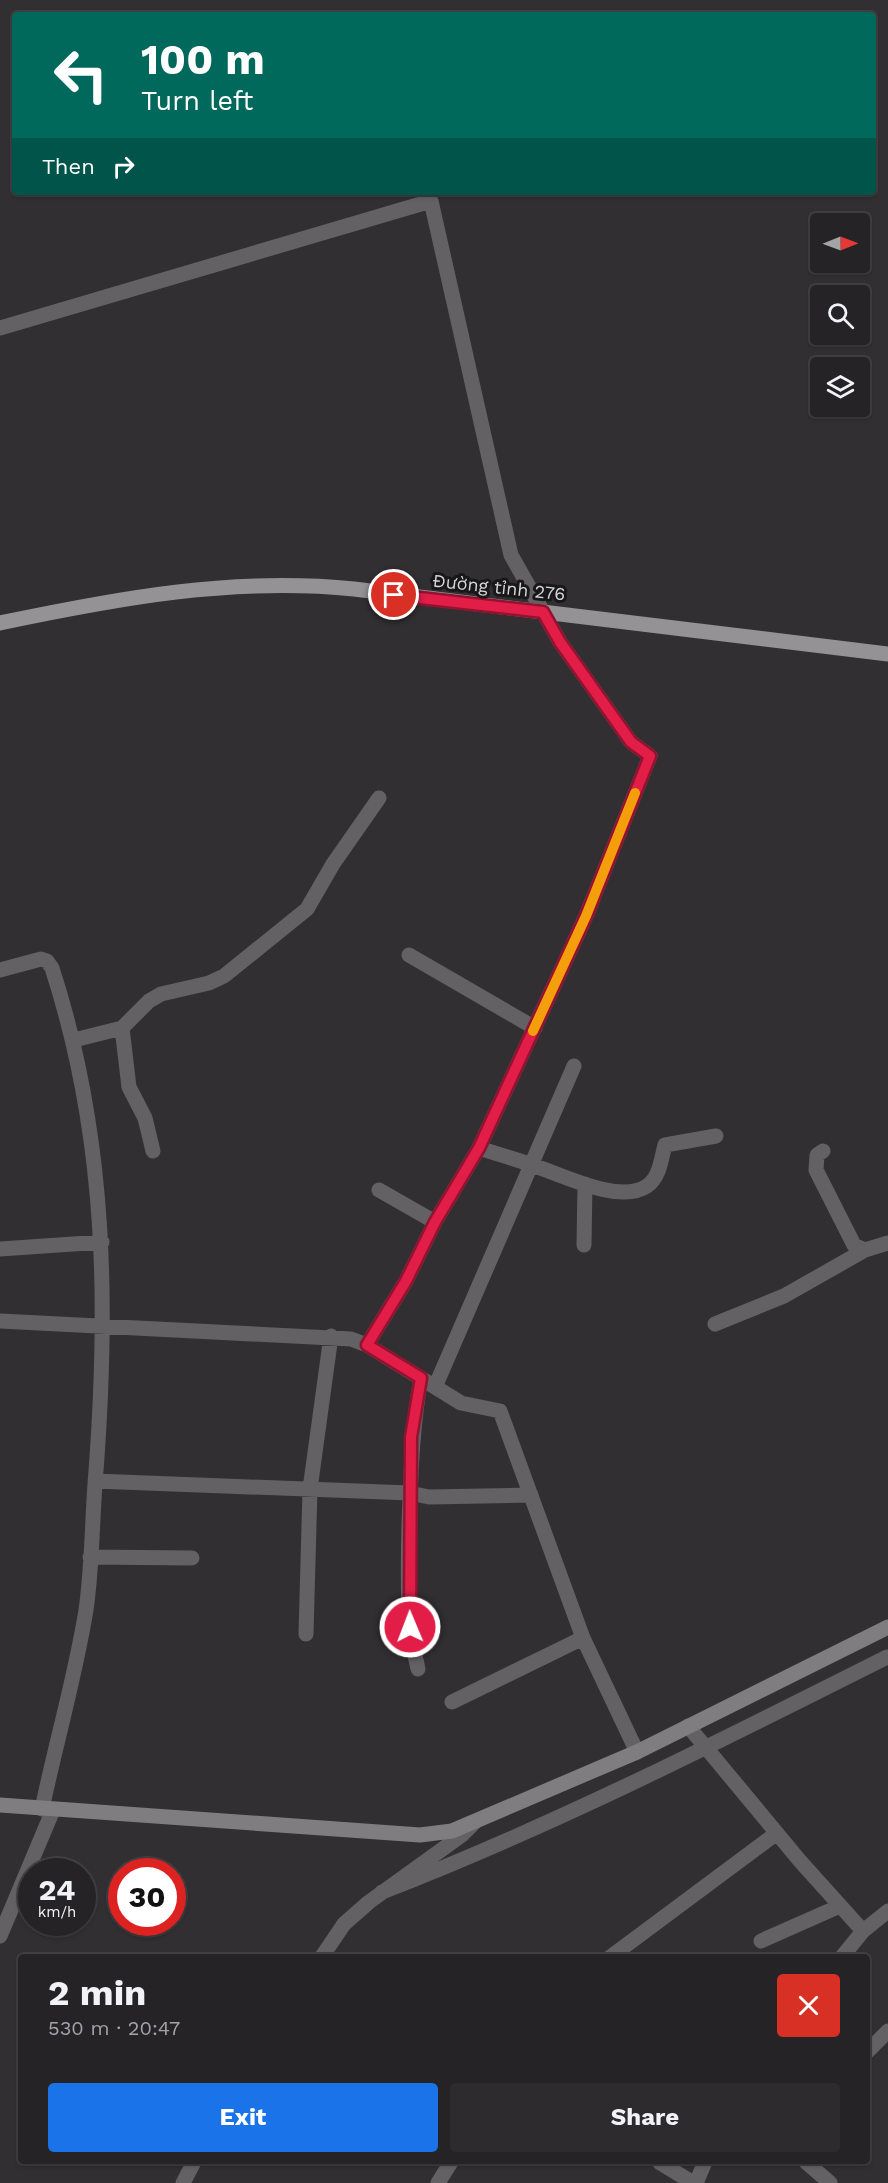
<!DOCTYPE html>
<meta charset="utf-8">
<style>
:root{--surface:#252326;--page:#2d2b2e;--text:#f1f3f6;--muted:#a3a4a7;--line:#424043;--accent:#1a73e8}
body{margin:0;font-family:"Work Sans",sans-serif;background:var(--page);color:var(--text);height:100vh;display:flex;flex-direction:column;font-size:22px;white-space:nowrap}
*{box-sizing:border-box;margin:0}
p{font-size:20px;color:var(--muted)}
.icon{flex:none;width:33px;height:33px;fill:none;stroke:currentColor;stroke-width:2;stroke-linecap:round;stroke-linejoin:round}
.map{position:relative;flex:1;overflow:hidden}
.sheet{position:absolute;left:18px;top:1954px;width:852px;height:210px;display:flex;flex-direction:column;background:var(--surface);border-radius:6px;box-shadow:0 2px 4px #0004,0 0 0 2px var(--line)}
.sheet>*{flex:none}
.hud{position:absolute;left:12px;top:12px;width:864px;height:183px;border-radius:6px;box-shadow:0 2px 4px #0004,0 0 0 2px var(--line);background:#00695c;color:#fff;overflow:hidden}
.needle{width:39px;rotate:89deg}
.buttons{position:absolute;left:810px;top:213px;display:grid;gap:12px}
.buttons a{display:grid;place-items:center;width:60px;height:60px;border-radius:6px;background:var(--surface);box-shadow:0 2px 4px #0004,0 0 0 2px var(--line);font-size:30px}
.speed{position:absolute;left:18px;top:1858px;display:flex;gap:12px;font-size:30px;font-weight:700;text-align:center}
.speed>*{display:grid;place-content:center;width:78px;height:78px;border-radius:50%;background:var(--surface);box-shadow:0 2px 4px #0004,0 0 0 2px var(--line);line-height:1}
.speed small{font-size:15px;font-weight:400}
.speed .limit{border:9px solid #d22;background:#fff;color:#111}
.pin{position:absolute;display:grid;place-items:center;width:51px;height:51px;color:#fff;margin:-26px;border:3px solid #fff;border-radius:50%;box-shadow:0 2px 6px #0007}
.me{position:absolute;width:66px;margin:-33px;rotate:359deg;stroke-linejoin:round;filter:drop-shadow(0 0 4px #0008)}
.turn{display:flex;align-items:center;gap:21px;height:126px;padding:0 30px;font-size:27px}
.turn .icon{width:78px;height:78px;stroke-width:2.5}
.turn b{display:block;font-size:42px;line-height:51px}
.then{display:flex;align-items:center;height:57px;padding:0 30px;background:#0003;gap:12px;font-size:22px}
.round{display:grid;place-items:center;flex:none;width:63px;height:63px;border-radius:6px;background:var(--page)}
.overview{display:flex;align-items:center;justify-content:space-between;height:102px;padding:0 30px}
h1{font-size:36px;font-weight:700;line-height:45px}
.action{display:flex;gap:12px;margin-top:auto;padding:12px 30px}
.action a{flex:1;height:69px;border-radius:6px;background:var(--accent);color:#fff;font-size:24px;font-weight:700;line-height:69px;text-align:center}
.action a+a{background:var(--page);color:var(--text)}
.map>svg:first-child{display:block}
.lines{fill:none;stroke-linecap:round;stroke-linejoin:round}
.minor{stroke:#636163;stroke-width:15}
.secondary{stroke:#7f7d80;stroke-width:15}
.primary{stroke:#959296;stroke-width:15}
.route-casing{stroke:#92132f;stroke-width:15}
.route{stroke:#e11d48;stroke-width:10}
.slow{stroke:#f59e0b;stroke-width:10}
.labels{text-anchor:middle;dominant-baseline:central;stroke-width:6;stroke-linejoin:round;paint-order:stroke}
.street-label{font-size:18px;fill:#d8d6d9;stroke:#181719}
</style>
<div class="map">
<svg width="888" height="2183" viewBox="0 0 888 2183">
<rect width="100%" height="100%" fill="#312f32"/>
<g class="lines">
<path class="minor" d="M0,328l431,-127 80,354 49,87 71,100 19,14 -64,160 -107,232 -44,74 -29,59 -39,64
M409,955l126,73
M0,970l41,-11 6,2 5,7c55,170 57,339 43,516 -3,41 -3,85 -9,126 -11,68 -30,132 -44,199
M122,1028l7,59 16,31 8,33
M74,1040l48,-12 27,-27 12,-7 48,-11 15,-7 83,-67 26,-45 46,-66
M479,1148c18,6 36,11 53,17 29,9 87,40 115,21 13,-9 14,-27 18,-41l51,-9
M823,1151l-6,4 -1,15 38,75 11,5 23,-7
M379,1190l56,32
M584,1245l1,-61
M0,1249l102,-7
M0,1321l351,18 16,6 94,58 39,8 83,227 54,114
M715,1324l69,-28 81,-46
M435,1387l139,-321
M95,1481l315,12 19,4 102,-2
M90,1557l102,1
M306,1634l4,-145 21,-153
M418,1669c-12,-48 -10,-96 -9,-145 2,-50 3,-97 12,-146
M452,1702l131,-64
M688,1726l112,135 63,70
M382,1892c173,-67 340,-152 505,-235
M0,1936l53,-126
M761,1941l79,-35
M321,1958l23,-34 25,-22 93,-67 13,-13
M609,1958l168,-125
M841,1958l22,-27 25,-20
M867,2052l21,-21
M659,2162l34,21
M806,2162l24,21
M183,2183l11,-21
M438,2183l13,-21
M696,2183l9,-21"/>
<path class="secondary" d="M0,1805l420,30 32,-4 185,-79 251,-125"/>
<path class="primary" d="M0,623c119,-25 232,-46 354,-34l534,65"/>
</g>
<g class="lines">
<g class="route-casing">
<path id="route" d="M394,595l149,17 17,30 71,100 19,14 -64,160 -107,232 -44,74 -29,59 -39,64 54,33 -10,59 -1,190"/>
</g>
<use href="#route" class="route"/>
<path class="slow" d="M533,1031l53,-115 49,-123"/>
</g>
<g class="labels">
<g class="street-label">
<text transform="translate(499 587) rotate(6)">Đường tỉnh 276</text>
</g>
</g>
</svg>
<div class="buttons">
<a><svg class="needle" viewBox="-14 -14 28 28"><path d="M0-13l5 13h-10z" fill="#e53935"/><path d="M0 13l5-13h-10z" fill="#a3a4a7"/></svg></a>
<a><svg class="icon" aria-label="search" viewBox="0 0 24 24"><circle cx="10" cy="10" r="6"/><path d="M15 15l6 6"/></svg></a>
<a><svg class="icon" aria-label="layers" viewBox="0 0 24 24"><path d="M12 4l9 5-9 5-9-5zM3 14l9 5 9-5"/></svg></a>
</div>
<div class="speed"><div>24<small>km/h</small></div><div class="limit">30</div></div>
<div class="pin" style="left:394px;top:595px;background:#d93025"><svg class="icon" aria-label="arrive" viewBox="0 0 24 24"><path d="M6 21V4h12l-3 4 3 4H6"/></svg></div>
<svg class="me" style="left:410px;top:1627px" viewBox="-20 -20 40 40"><circle r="17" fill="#e11d48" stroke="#fff" stroke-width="3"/><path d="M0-11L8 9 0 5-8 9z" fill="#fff"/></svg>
<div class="hud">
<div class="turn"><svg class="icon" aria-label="left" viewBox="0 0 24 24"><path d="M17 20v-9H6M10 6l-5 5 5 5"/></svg><div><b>100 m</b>Turn left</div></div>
<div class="then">Then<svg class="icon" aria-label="right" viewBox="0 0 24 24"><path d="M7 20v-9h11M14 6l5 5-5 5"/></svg></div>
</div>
<section class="sheet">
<div class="overview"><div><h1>2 min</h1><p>530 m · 20:47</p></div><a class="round" style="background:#d93025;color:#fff"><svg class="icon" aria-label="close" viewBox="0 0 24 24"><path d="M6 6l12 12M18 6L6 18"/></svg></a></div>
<div class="action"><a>Exit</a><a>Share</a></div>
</section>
</div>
